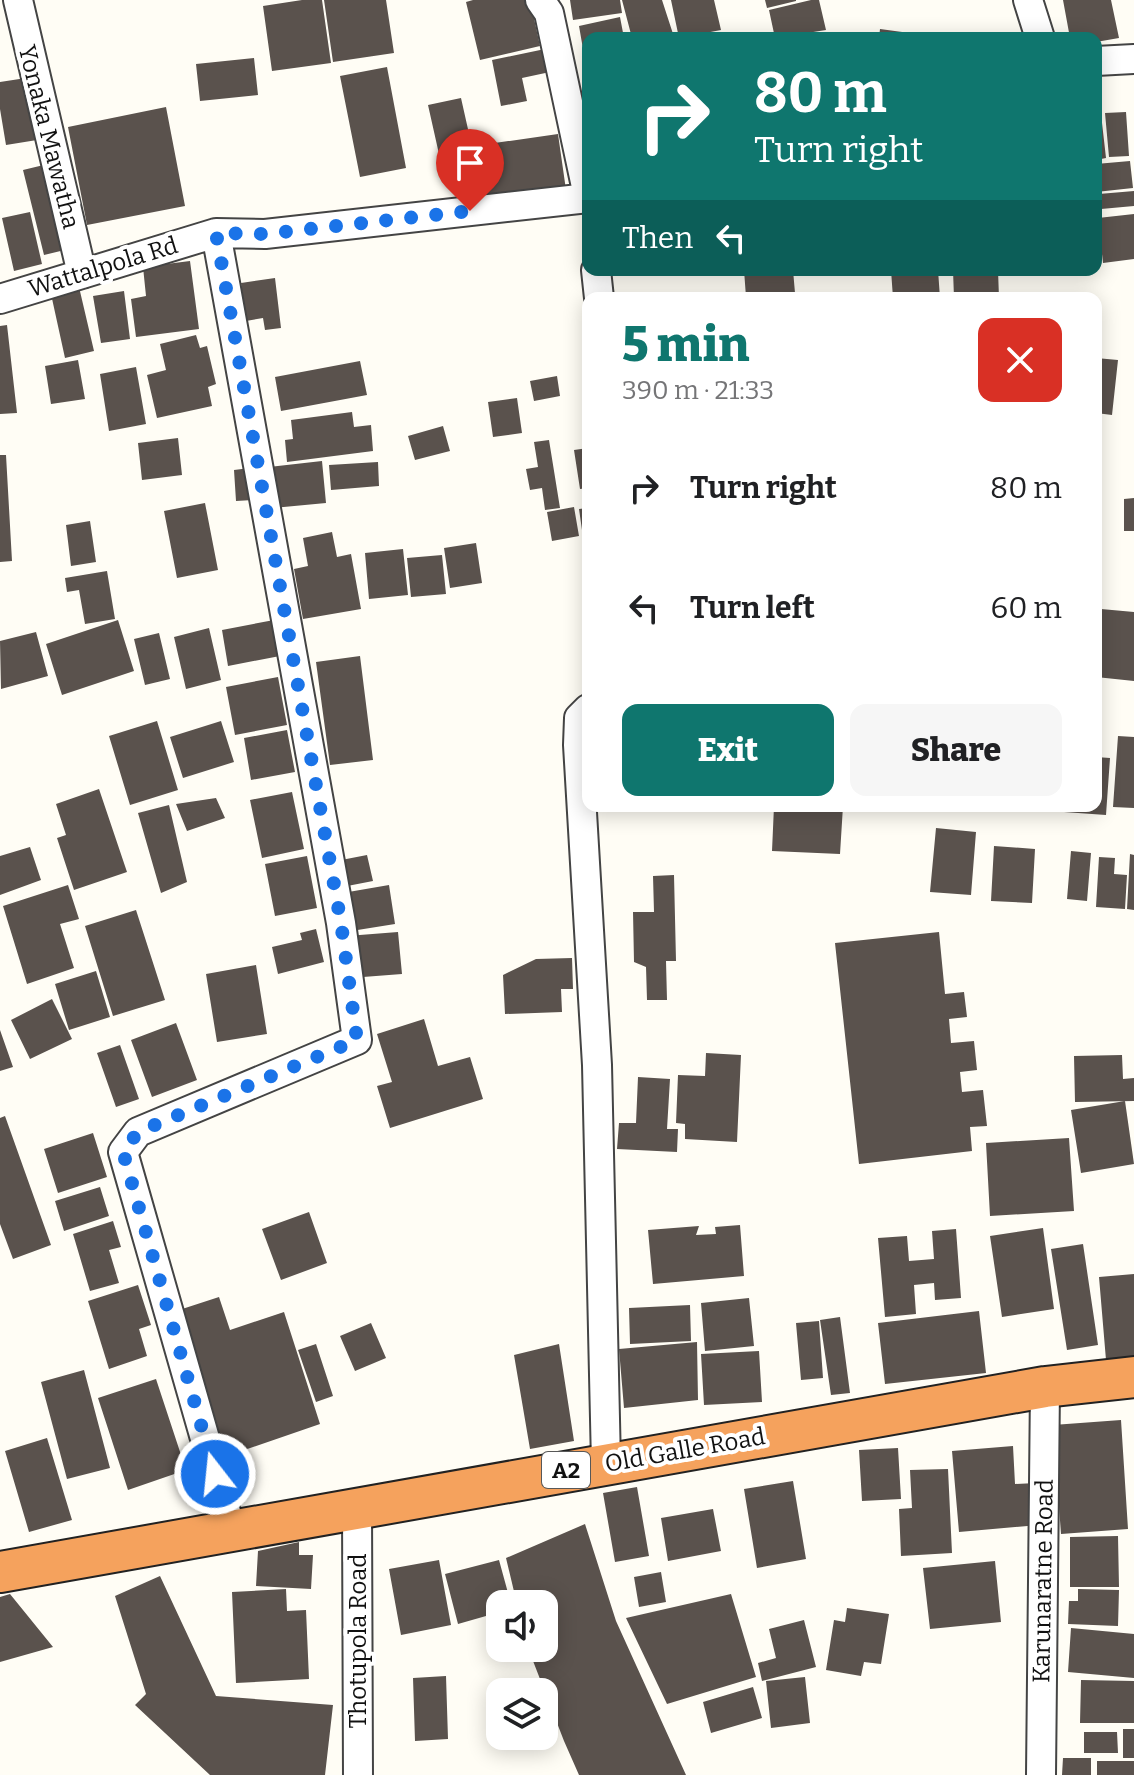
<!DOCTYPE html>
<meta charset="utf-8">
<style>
:root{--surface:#fff;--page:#f6f6f6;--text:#202124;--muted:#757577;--accent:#0f766e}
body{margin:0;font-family:Bitter,serif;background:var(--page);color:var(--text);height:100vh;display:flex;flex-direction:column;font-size:30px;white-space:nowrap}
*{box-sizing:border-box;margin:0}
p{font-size:26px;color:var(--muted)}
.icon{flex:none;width:44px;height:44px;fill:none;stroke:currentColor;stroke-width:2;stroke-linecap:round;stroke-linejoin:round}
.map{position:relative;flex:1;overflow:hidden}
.panel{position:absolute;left:582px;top:292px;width:520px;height:520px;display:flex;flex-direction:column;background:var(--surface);border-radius:16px;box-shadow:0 4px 20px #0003}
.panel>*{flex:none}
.hud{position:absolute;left:582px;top:32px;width:520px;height:244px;border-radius:16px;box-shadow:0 4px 20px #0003;background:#0f766e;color:#fff;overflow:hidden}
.controls{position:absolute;left:486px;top:1590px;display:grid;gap:16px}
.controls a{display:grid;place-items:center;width:72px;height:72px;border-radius:16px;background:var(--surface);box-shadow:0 4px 20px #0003;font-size:40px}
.pin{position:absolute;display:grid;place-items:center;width:68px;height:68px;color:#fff;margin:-82px -34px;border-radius:50% 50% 50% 0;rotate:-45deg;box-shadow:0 0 8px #0007}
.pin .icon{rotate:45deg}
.me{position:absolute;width:88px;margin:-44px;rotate:344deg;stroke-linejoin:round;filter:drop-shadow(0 0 6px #0008)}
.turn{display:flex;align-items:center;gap:28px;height:168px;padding:0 40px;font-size:36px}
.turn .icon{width:104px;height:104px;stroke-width:2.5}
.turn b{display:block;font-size:56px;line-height:68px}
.then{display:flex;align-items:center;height:76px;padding:0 40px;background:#0003;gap:16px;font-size:30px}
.round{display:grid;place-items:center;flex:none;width:84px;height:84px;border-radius:16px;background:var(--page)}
.head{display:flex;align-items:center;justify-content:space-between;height:136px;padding:0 40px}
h1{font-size:48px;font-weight:800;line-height:60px;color:var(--accent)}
.primary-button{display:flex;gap:16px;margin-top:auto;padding:16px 40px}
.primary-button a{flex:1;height:92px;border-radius:16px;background:var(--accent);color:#fff;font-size:32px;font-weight:800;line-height:92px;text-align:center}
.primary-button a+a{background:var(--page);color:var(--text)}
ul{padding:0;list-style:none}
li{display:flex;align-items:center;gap:24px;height:120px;padding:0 40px}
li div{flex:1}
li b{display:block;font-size:30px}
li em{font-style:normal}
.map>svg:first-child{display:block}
.building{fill:#5a524d}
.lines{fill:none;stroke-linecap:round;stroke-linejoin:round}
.minor-casing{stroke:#444;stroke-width:32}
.highway-casing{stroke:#222;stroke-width:44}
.minor{stroke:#fff;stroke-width:28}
.highway{stroke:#f5a25d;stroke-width:40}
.route{stroke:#1a73e8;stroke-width:14;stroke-dasharray:0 25.2}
.labels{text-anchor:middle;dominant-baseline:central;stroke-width:8;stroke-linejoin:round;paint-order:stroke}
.shield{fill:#fff;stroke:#585858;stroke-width:2}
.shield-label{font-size:22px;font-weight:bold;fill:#111}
.street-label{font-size:24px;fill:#111;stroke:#fff}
</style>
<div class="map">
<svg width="1134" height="1775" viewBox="0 0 1134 1775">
<rect width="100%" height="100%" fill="#fffdf5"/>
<path class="building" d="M302,0h20l9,63 -59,8 -9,-65z
M324,0h62l8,53 -61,9z
M473,0h57l10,46 -60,14 -14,-58z
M570,0h50l2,13 -49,7z
M622,0h40l12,37 -42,1z
M671,0h43l7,30 -42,8z
M765,0h31v1l-29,7z
M811,0h8l7,30 -51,8 -6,-28z
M1063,0h48l8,38 -23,4v-4h-26z
M620,17l4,21h-36l-2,28 -7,-40z
M880,29l37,5 -1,4h-37z
M545,49l5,23 -28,6 5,23 -26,5 -9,-46z
M254,58l4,37 -58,6 -4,-37z
M387,67l19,101 -46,9 -20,-101z
M26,78l11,62 -31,5 -6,-36v-27z
M461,98l13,58 -33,7 -13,-58z
M166,107l19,99 -98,19 -19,-98z
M1126,112l3,44 -20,1 -4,-44z
M1101,114l5,44 -10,2v-45z
M558,134l8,56 -78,11 -7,-56z
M1130,161l3,27 -37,4v-28z
M52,163l21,85 -29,7 -21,-85z
M1134,191v15l-33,3 -2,-15z
M30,212l12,52 -28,7 -12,-53z
M1134,214v45l-31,4 -5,-45z
M190,261l9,68 -63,8 -5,-38 15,-3 -3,-29z
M744,270h49l2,23 -49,4z
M891,270h47l2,28h-47z
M953,270h45l1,28h-45z
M275,278l6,50 -16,2 -2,-12 -17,3 -5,-38z
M79,287l15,64 -29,7 -14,-64z
M124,291l6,48 -29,4 -8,-47z
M7,325l10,88 -17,1v-88z
M196,335l4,13 7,-2 9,38 -8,3 4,19 -55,12 -10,-43 19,-5 -6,-26z
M1096,358l22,2 -6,55 -16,-2z
M78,360l7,39 -34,5 -6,-38z
M360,361l7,34 -86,16 -6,-34z
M136,367l10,57 -37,7 -9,-57z
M557,376l3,20 -26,5 -4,-20z
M517,398l5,35 -29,4 -5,-35z
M352,412l2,15 17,-2 2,26 -86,11 -2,-22 8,-1 -2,-19z
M443,426l7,25 -35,9 -7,-24z
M178,438l4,37 -40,5 -4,-37z
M549,440l11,68 -15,2 -3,-22 -12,2 -4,-21 12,-2 -4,-25z
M588,448v40l-8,1 -6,-39z
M0,455h6l6,106 -12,1z
M322,461l4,42 -53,5 -4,-41z
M378,462l1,24 -48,4 -2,-25z
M250,468l3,32 -17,1 -2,-31z
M1134,498v33h-10v-32z
M205,503l13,67 -41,8 -13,-67z
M574,507l5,29 -27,5 -5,-29z
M588,508v28l-5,1 -4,-28z
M90,521l6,41 -25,4 -5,-41z
M332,532l5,25 14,-3 10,55 -58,10 -9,-50 14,-3 -5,-28z
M476,543l6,40 -32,5 -6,-40z
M403,549l5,46 -39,4 -4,-46z
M442,555l4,39 -35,3 -4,-39z
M107,571l8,48 -30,5 -6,-34 -12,2 -2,-14z
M1101,609l33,3v69l-38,-4z
M118,620l16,51 -72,24 -16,-51z
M274,620l6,36 -52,10 -6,-36z
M209,628l12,52 -35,9 -12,-52z
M36,632l12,44 -47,13 -1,-48z
M159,633l11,46 -25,6 -11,-46z
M360,656l13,104 -43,5 -14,-103z
M278,677l9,48 -52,10 -9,-48z
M157,721l21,69 -48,15 -21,-69z
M221,721l13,41 -51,16 -13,-41z
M287,730l8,42 -44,8 -7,-42z
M1118,736l16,1v71l-21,-1z
M1096,757l14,1 -4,57 -56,-4v-5h46z
M99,789l28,83 -53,18 -17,-52 9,-3 -10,-31z
M292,792l12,57 -42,9 -12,-58z
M216,798l9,20 -38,13 -11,-27z
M169,805l18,77 -26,11 -23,-80z
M774,806h69l-3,48 -68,-3z
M936,828l40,4 -5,63 -41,-3z
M994,846l41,3 -3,54 -41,-2z
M30,847l11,33 -41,15v-39z
M1071,851l20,2 -4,48 -20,-2z
M1130,854l4,1v55l-7,-1z
M367,855l6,26 -36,7 -6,-26z
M307,856l10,52 -42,8 -10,-52z
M1099,857l16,1 -1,16 13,1 -2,34 -29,-2z
M674,875l2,86h-10l1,39h-20l-1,-33 -12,-5 -1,-50h21l-1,-36z
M68,885l11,34 -19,5 14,44 -47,16 -24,-78z
M389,885l6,39 -50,8 -14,-37z
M136,910l29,90 -52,16 -28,-90z
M316,929l8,33 -46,12 -6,-27 30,-7 -2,-7z
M398,932l4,42 -52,4 -3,-42z
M939,932l6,62 19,-2 3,25 -18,2 2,24 23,-2 3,29 -17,2 2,20 21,-2 4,36 -17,1 2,24 -113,13 -24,-221z
M572,958l1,31h-12l1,23 -57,2 -2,-39 33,-16z
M256,965l11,69 -50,8 -11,-68z
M96,971l14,46 -41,13 -14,-46z
M52,999l20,40 -42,20 -19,-39z
M424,1019l14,47 32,-9 13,42 -93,29 -13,-42 15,-4 -15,-48z
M176,1023l21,57 -45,17 -21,-57z
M0,1030l13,37 -13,4z
M120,1045l19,54 -23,8 -19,-54z
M706,1053l35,2 -4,87 -52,-3v-15l-9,-1 2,-48 27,1z
M1122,1055l1,24 11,-1v23l-59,1 -1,-46z
M638,1077l32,2 -3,50h11l-1,23 -60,-3 2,-26h17z
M1125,1101l9,63 -53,9 -10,-63z
M5,1116l46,129 -38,14 -13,-35v-106z
M93,1133l14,44 -49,16 -14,-44z
M1069,1138l5,73 -84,5 -4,-73z
M100,1187l9,29 -45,15 -9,-30z
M309,1212l18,51 -46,17 -19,-51z
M113,1221l8,26 -12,3 10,33 -29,8 -17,-57z
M740,1225l4,51 -91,8 -5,-54 51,-4 -3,9 20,-1 -1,-7z
M1043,1228l11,81 -52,8 -12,-81z
M956,1229l5,69 -26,2 -1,-17 -20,2 2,29 -31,3 -7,-79 29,-2 2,25 25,-2 -2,-28z
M1083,1244l15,101 -31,5 -16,-101z
M1134,1274v83l-28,3 -7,-83z
M138,1285l13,40 -12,4 8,27 -38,13 -21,-68z
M219,1297l11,33 54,-18 36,112 -96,33 -48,-146z
M749,1298l5,48 -49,5 -4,-48z
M690,1305l1,36 -61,3 -1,-36z
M979,1311l7,62 -101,11 -7,-61z
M840,1317l10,76 -19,2 -11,-75z
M819,1321l4,57 -22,2 -5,-57z
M371,1323l15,35 -31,13 -15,-35z
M697,1342l1,58 -74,8 -5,-59z
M316,1344l17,52 -17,6 -18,-52z
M559,1344l15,97 -44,8 -16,-94z
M759,1351l3,51 -58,3 -3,-51z
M84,1370l26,98 -43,11 -26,-97z
M156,1379l30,91 -58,20 -30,-92z
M1121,1420l7,109 -67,5 -8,-109z
M47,1438l25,82 -43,12 -24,-81z
M1013,1446l2,38 21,-1 3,42 -80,7 -7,-81z
M898,1448l3,51 -39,2 -3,-51z
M948,1469l4,84 -51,3 -2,-47 13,-1 -2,-38z
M793,1481l13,78 -49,9 -13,-79z
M637,1487l12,69 -34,6 -12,-69z
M713,1509l8,42 -53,10 -7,-43z
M585,1524l31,97 70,154h-107l-15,-34 -36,-93h16v-44h-27l-11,-46z
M1118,1536l1,51h-49v-50z
M299,1542v13h14l-2,34 -55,-3 2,-35z
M439,1560l12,65 -50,10 -12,-66z
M499,1560l12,44h-11v8l-42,12 -13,-50z
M995,1561l6,61 -71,7 -7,-61z
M661,1572l5,30 -27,5 -5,-30z
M160,1576l56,120 117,9 -8,70h-115l-75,-70 11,-11 -31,-98z
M286,1589l1,22 19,-1 3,69 -73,4 -4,-91z
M1078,1589l41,1 -1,36 -50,-2 1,-23h9z
M10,1594l43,53 -53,15v-65z
M731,1594l25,83 -89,27 -41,-86z
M847,1608l42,6 -8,50 -17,-2 -3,14 -35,-6 8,-50 11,2z
M804,1620l12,47 -54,14 -4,-18 18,-5 -7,-29z
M1071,1628l63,6v44l-66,-6z
M446,1676l2,63 -33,2 -2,-63z
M805,1677l5,46 -39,5 -5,-47z
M1081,1680l53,1v42h-54z
M753,1687l9,31 -51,15 -8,-31z
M1123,1729h11v29h-11z
M1084,1732h33l1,21h-34z
M1063,1758h28v17h-29z
M1097,1761h37v14h-37z"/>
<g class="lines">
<g class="minor-casing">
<path id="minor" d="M18,0l64,274
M540,0l9,13 39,183
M1028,0l12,38
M1096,61l38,-2
M216,233l125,690 16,117 -219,92 -15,20 109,381
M596,270l3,28
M0,299l216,-66 49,1 323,-36
M588,709l-9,9 -1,27 19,320 9,398
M357,1507l1,268
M1041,1775l4,-388"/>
</g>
<g class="highway-casing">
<path id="highway" d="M0,1572l1045,-185 89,-10"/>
</g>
<use href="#minor" class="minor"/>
<use href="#highway" class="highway"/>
</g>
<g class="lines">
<path class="route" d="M215,1474l-92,-322 15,-20 219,-92 -16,-117 -125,-690 49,1 205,-23"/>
</g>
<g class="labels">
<rect class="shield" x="542" y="1452" width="48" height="36" rx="6"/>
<g class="shield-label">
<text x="566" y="1470">A2</text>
</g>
<g class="street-label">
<text transform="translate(49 137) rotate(76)">Yonaka Mawatha</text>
<text transform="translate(103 267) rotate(-17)">Wattalpola Rd</text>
<text transform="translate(685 1450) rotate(-10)">Old Galle Road</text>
<text transform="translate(1043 1581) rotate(-89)">Karunaratne Road</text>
<text transform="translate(358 1641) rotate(-90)">Thotupola Road</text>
</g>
</g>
</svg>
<div class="controls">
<a><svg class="icon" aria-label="sound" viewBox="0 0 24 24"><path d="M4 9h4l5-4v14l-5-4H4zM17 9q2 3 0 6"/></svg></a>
<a><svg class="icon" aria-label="layers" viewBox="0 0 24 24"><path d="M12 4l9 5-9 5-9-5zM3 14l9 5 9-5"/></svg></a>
</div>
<div class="pin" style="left:470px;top:211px;background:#d93025"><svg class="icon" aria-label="arrive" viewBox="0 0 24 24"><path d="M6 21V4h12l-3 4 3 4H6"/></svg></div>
<svg class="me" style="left:215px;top:1474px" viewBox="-20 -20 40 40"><circle r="17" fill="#1a73e8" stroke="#fff" stroke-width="3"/><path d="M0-11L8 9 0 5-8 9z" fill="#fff"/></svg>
<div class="hud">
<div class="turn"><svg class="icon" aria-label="right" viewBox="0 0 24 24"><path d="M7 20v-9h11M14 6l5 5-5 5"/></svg><div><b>80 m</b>Turn right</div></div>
<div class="then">Then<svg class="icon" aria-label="left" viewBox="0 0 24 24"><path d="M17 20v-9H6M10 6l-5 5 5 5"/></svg></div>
</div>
<section class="panel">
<div class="head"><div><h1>5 min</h1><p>390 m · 21:33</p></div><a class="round" style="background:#d93025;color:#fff"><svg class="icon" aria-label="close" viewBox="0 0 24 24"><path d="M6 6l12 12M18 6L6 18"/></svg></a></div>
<ul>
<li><svg class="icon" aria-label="right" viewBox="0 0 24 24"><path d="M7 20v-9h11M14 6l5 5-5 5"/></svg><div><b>Turn right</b></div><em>80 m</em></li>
<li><svg class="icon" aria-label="left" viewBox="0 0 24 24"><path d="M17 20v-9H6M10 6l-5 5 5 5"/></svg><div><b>Turn left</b></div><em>60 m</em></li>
</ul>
<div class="primary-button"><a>Exit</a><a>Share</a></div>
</section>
</div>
